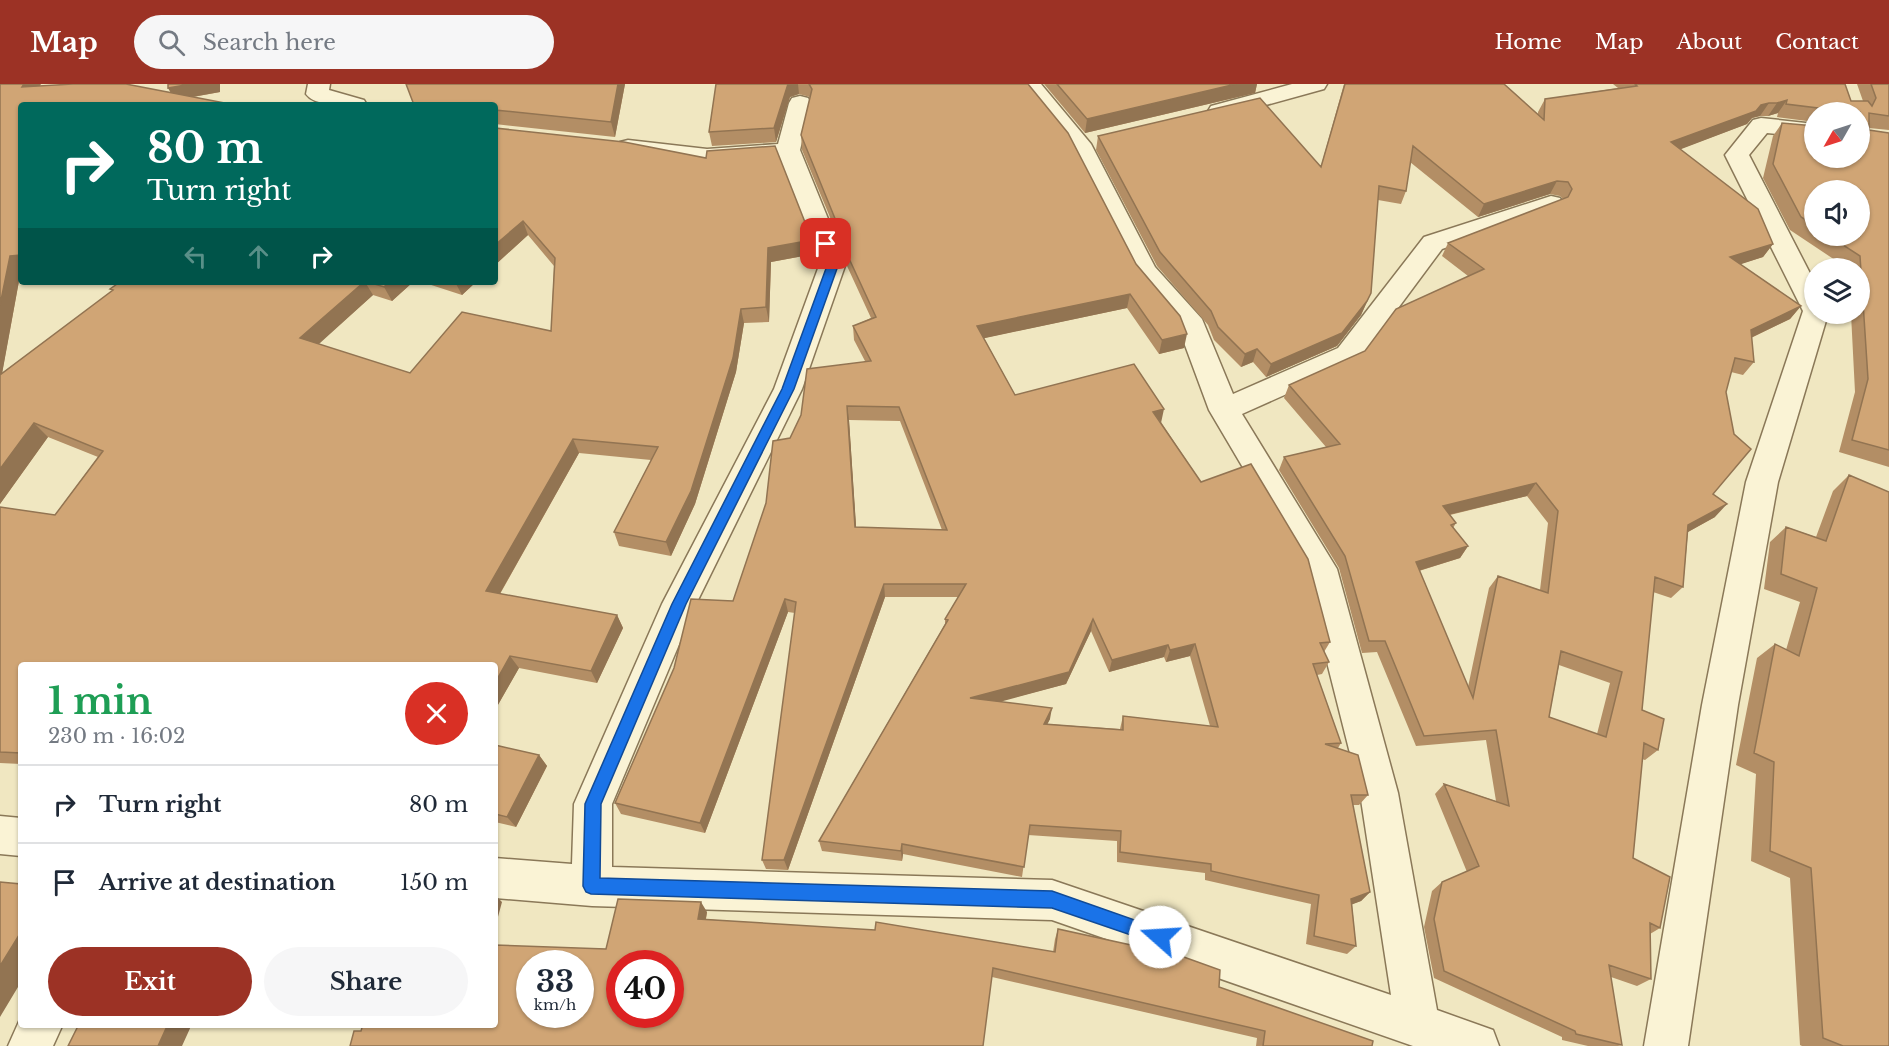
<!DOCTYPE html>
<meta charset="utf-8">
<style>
:root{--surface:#fff;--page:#f6f6f7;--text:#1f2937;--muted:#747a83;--line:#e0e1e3;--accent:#9c3225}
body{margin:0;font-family:"Libre Baskerville",serif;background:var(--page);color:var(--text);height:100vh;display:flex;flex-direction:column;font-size:22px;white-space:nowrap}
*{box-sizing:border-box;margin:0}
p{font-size:20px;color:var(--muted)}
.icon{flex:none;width:33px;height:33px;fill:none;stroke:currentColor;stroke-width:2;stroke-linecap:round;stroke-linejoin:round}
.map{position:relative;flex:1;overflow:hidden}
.side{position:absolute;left:18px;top:578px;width:480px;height:366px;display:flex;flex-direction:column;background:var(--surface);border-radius:6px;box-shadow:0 2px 4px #0004}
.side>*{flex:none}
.hud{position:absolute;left:18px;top:18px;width:480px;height:183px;border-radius:6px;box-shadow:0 2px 4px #0004;background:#00695c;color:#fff;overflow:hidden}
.needle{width:39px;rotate:231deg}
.fabs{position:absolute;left:1804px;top:18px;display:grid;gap:12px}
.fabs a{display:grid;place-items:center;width:66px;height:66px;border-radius:50%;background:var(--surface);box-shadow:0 2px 4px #0004;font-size:30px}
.speed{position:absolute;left:516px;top:866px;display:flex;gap:12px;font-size:30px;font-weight:700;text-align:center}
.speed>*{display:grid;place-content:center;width:78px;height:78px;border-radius:50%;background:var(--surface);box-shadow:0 2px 4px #0004;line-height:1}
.speed small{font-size:15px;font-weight:400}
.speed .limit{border:9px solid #d22;background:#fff;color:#111}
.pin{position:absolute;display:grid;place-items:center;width:51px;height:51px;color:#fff;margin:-26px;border-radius:12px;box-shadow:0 3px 9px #0006}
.me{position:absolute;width:66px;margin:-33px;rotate:289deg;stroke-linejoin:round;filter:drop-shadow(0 0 4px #0008)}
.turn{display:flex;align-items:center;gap:21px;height:126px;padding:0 30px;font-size:27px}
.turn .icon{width:78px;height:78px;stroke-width:2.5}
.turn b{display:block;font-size:42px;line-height:51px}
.lanes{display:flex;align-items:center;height:57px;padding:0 30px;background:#0003;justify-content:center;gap:30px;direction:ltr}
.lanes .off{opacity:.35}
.round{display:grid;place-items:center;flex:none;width:63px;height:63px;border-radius:32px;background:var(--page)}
.summary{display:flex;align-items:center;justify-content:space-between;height:102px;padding:0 30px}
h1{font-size:36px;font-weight:800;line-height:45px;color:#1e9e55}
.button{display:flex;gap:12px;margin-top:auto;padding:12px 30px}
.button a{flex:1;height:69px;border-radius:36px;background:var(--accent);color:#fff;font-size:24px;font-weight:800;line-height:69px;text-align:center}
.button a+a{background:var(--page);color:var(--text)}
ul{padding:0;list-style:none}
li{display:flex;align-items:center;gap:18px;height:78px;padding:0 30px;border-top:2px solid var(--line)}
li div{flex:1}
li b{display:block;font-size:22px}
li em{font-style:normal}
header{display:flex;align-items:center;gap:36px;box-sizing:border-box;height:84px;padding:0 30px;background:var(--accent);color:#fff}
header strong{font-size:28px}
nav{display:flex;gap:33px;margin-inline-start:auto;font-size:21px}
.search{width:420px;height:54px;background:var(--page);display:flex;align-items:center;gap:15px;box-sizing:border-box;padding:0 21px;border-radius:33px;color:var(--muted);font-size:22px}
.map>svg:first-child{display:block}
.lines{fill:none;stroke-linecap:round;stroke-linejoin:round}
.minor-casing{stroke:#8a7858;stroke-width:3}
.minor{fill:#faf3d5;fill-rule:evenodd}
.wall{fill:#b38e65;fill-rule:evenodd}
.shaded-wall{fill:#927452}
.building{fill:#d0a575;stroke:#927452;stroke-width:1.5;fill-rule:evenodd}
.route{fill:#1a73e8;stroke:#114b97;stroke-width:1.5}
</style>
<header>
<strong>Map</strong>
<div class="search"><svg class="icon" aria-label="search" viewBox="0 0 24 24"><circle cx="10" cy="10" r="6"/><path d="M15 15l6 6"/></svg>Search here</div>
<nav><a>Home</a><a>Map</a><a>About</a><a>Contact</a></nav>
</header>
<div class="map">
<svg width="1889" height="962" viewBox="0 0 1889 962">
<rect width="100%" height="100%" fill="#f0e7c1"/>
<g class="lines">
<g class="minor-casing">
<path id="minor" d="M308,0h22l-1,6 35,10 3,5c-16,0 -51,3 -61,-11z
M1018,0h23l50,60 64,123 47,52 31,75 105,-46 86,-111 127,-41 9,2 3,5 -3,5 -118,41 -84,113 -116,52 95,155 61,224 39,217 56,20 6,16h-86l-361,-126 -460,-14 -97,-8v-40l77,6 2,-60 88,-200 112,-215 46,-126 -41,-105 -72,5 -79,-9 -8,-2 -4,-5 4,-5 8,-2 79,9 71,-5 11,-41 3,-5 8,-2 8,2 3,5 -11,47 46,113 -44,126 -106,215 -84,200v63l440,13 339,115 -31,-202 -56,-222 -95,-161 -30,-81 -44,-52 -67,-131z
M1292,0h35l-3,5 -105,29 -8,-2 -3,-5 3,-5z
M1761,34l54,6v14l-48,-5 -18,22 66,128v31h13l-50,168 -40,223 -50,341h-44l58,-341 44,-223 57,-171 -78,-156 28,-35z
M0,732l21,2v38l-21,-2z
M21,933v7h42l-10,22h-45z"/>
</g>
<use href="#minor" class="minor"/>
</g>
<path class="wall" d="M0,0l171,8 -3,-4v-4h52v8l-27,5 -172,8v165l-19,103 110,-82 -2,-2 10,-7h293l-21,19 -19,-6 -55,49 92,29 141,-42 3,-65 -26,-31 -33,30v-137l317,112 2,14 -43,8 -2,60 -25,1 -8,49 -41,132 -24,52 -52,-10 -5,-14 37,-72 -72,-7 -79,141 117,21 6,13 -26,55 -78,-15 -24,42v-46h-474v100l-21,-1v-256l55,8 43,-58 -50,-20 -48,67z
M406,0h219l-10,53 -120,-13v-19z
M716,0h312l108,180 48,84 -25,6 -32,-46 -143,30 31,57 146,27 40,60 129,160 -6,10 5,10 -7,12 -5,1 24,68 -3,5 30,47 -9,10h-6l17,87 -9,9 -9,3 4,42 -9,8 -41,-10 5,-40 -106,-24v-7l-88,-11v-21l-89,-6 -6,42 -119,-23 -1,7 -80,-10 -3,-10 126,-217v-5l13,-22h-73l-97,273 -22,-1 -4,-9 33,-247 -7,-1 -83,221 -84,-19 -6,-11 118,-202 57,-163 75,-77 -11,-21 -1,-14 18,-8 -24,-52v-8l-45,-108 -1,-15 9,-38 -11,-3 -9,3 -14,45 -64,4 -3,-14zM849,336l51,1 42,109 -86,-3zM1091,547l18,41 55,-15 2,5 24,-6 20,70 -87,-10 -3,13 -73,-5 3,-5 -50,-18 66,-17z
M1044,0h213l-2,9 -170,40z
M1344,0h160l34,30v-2l7,-13 73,-11 -5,-4h232l6,17h12l-6,-17h32v46l-20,-2v2l20,3v334l-50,-15 16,-60 -4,-78h9v-46h-13l-57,-38 -27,-52 10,-42 9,-13 33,35 45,-46h-45v10l-38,-5 1,-4 -10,3h-8l-8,2 -5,6 -67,25 93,95 -10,13 -23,7 61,42 -11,13 -39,19 3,24 -11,13 -12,-3 -5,20 -13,102 2,23 -27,15 -5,55 -12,11 -18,-6 -11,118 16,40 -13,10 -3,-1 -9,99 27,70 -10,6 1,45 -14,7 -26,-9 11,68 -4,1h-30l-26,-6v-3l-128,-59 -10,-51 8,-36 10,-9 25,-10 -32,-78 9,-10 52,17 -10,-61 -70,6 -39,-94 -15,1 -23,-85 -60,-98 5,-13 42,-10 -42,-49 5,-13 76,-34 103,-75 -26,-20 6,-13 115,-44 -3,-3 -10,-2 -72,23 -68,-55 -4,29 -5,13 -23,-4 -7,93 -10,22 -24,31 -71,31 -13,-15 -12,5 -27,-27 -6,-15 -51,-59 -61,-116 2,-14 223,30zM1815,106l45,46h-45zM1527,412l21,27 -8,67 -42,-14 -9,12 -21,99 -49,-116 41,-13 8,-12 -15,-18 3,-5 -6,-8zM1559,581l51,18 -13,51 -48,-17z
M422,198h54l-14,13z
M1849,391l40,571h-87l-2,-1 -10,-167 -39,-17 5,-87 -20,-9 21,-107 18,-14 11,6 14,-48 -36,-13 6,-47 16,-15 30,10 17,-46z
M495,661l44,10 8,11 -31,61 -21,-5z
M707,828l-1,7 347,33 2,-13 3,-10 161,58 153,59h-116l1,-8 -265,-61 -631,54 245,-82z"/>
<path class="shaded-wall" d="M24,0h17l-10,16 -9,-13z
M191,0h29v8l-45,8 -7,-12z
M618,0h7l-10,53 -4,-15z
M788,0h10l1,10 -9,3 -14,45 -2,-14z
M1236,0h21l-2,9 -170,40 2,-14z
M1787,16l-9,13 -10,3 9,-13z
M1769,19l-9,13 -8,2 -5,6 -84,32 8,-14 90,-37z
M1557,97l-7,13 -72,23 6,-13z
M523,137l5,14 -33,30v-20z
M812,156l2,14 -43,8 -2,60 -3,-15 2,-59z
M1773,160l-10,13 -43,14 10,-14z
M21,171v15l-21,115v-80l10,-49z
M364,198h1l8,13 -64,58 -9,-15z
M389,198h24l-21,19 -8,-14z
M455,198h21l-14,13z
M1371,209l-10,22 -24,31 -71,31 5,-13z
M1130,210l-3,14 -151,32 1,-14z
M1801,222l-11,13 -50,24 11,-13z
M741,225l3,14 -8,49 -41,132 -24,52 -5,-14z
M1187,250l-3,14 -25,6 3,-14z
M1257,265l-4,13 -12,5 4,-13z
M847,322l2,14 8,120 -2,-13z
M1164,325l-3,14 -8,-11z
M34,339l14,14 -48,67v-35z
M573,355l6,14 -85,151 -8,-13z
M1536,399l-9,13 -92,22 8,-12z
M1727,420l-12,13 -38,21 11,-13z
M1468,462l-8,12 -52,16 8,-12z
M884,500l1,13 -97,273 -4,-10z
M785,515l3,13 -83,221 -5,-10z
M617,531l6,13 -26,55 -6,-12z
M1093,535l-2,12 -25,53 -96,26v-12z
M1195,560l-5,12 -24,6 4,-12z
M1168,561l-4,12 -55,15 3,-12z
M510,572l9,12 -24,42v-27z
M1052,624l-2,11 -8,16 2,-11z
M539,671l8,11 -31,61 -9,-10z
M902,760l1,10 -1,7 -1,-10z
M1370,808l-9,9 -18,7 8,-9z
M495,811l7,7 -7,26z
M701,818l6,10 -3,17 -6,-10z
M21,848v50l-21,35v-51z
M168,940h24l-10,22h-24z"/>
<path class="building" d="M0,0h24l-2,3 51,-3h53l109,21h-214v150l-11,1 -10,49z
M168,0h23l-23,4z
M406,0h212l-7,38 -116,-12v-5h-81z
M716,0h72l-14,44 -65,4z
M809,0h219l40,49 68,131 44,52 7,18 -25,6 -32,-46 -153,32 38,69 119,-31 30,45 -11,3 48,70 50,-18 57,95 22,83 -10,1 9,19 -16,2 28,79 -16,1 33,11 10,40h-17l19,97 -19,7 5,47 -42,-10 5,-41 -108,-24v-7l-91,-12 1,-21 -91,-6 -6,42 -122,-23 -1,7 -82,-10 129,-221 -3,-1 21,-35h-82l-100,276h-22l34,-258 -11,-3 -85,224 -85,-20 59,-135 17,-69 42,2 33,-98 7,-62 17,-3 11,-23 6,-46 64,-8 -18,-35 23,-9 -30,-65 1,-4 -46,-113 11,-46zM847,322l52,1 48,123 -92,-3zM1093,535l19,41 56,-15 2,5 25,-6 23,83 -95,-11v14l-79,-6 8,-16 -82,-10 99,-26z
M1057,0h179l-149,35z
M1345,0h159l40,36 1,-21 92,-13 -2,-2h210l6,17h17l4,5 4,-8 -5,-14h18v32l-20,-3v17l20,3v317l-37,-10 16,-61 -8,-123 -31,-20h31v-46h-45v36l-14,-9 -28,-53 9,-41 33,3v32h45v-46h-34v-3l-40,-5 1,-4 -10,3h-8l-8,2 -5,6 -85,31 87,67 15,35 -43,13 71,49 -50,24 3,32 -19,-4 -9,34 8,42 17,15 -38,45 14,10 -39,21 -5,62 -28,-10 -13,133 22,9 -6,31 -14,-7 -11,115 37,19 -10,51 -10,-5 1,56 -42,-14 13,80 -46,-11 -1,-3 -131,-60 -10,-52 8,-37 37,-16 -35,-82 65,22 -13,-76 -72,6 -39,-95h-16l-24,-85 -61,-99 56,-13 -51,-59 76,-34 31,-42 88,-40 -36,-26 120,-46 4,-8 -4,-7 -11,-1 -73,23 -71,-58 -7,45 -27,-5 -8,107 -4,8 -25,32 -71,31 -14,-15 -12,5 -27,-27 -7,-16 -51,-59 -62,-116 162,-38 61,69zM1536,399l22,28 -10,82 -50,-17 -25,122 -57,-136 52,-16 -17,-21 5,-2 -13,-17zM1561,567l61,21 -16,65 -57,-20z
M495,44l129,14 82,16 1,-7 68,-5 37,94 -44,8 -2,59 -25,2 -8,49 -42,133 -25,51 -52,-10 44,-85 -85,-8 -87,152 131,24 -26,56 -81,-15 -15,27v-19h-474v89l-21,-1v-245l55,8 48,-64 -69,-28 -34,46v-94l113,-85 -3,-1 10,-7h244l-64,56 110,35 52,-61 89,19 4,-73 -32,-37 -28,24z
M368,198h21l-5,5z
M1849,391l40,17v554h-46l-20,-8 -12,-170 -41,-17 4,-89 -20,-9 21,-109 24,12 18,-68 -36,-14 5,-47 40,14z
M495,661l44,10 -32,62 -12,-3z
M0,798l21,2v48l-21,34z
M618,815l83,3 -3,17 177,11 1,-8 179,30 3,-23 123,27 39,14 -1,17 154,54 -1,5h-109l2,-15 -272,-63 -10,78h-633l4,-15h7l2,-7h132v-79l111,4zM530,879h50v51h-50zM620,879h50v51h-50z
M79,940h89l-10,22h-90z"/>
<path class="route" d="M826,157l5,3 8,19 -45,126 -108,215 -85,200 -1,74 452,13 114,40 2,6 -2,6 -6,2 -108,-37 -461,-14 -5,-2 -3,-6 2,-82 87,-200 110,-215 46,-126 -7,-19z"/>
</svg>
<div class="fabs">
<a><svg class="needle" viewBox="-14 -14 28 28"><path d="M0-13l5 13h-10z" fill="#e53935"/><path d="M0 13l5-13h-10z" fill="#747a83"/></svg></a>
<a><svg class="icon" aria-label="sound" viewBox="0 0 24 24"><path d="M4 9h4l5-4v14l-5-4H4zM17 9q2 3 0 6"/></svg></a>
<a><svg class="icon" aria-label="layers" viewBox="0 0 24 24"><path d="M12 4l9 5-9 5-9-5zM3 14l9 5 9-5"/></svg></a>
</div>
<div class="speed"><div>33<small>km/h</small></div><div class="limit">40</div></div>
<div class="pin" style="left:826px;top:160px;background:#d93025"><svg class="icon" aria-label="arrive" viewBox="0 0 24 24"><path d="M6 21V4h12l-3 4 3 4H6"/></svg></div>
<svg class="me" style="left:1160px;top:853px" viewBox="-20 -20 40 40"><circle r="19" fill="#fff"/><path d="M0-13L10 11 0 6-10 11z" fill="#1a73e8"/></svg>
<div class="hud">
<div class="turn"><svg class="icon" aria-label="right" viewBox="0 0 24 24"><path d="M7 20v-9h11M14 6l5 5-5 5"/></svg><div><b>80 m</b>Turn right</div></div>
<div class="lanes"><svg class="icon off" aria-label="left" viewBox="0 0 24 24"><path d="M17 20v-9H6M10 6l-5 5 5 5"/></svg><svg class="icon off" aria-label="ahead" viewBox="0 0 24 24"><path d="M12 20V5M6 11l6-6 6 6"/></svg><svg class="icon" aria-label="right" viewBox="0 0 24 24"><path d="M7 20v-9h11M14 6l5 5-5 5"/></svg></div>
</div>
<section class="side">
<div class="summary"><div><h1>1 min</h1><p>230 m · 16:02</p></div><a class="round" style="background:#d93025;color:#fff"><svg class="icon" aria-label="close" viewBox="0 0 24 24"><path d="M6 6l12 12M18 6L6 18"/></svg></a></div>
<ul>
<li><svg class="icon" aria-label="right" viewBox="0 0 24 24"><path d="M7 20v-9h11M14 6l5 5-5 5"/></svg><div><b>Turn right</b></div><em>80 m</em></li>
<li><svg class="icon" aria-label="arrive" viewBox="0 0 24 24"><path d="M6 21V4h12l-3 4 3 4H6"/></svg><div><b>Arrive at destination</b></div><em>150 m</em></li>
</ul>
<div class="button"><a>Exit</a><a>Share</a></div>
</section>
</div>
